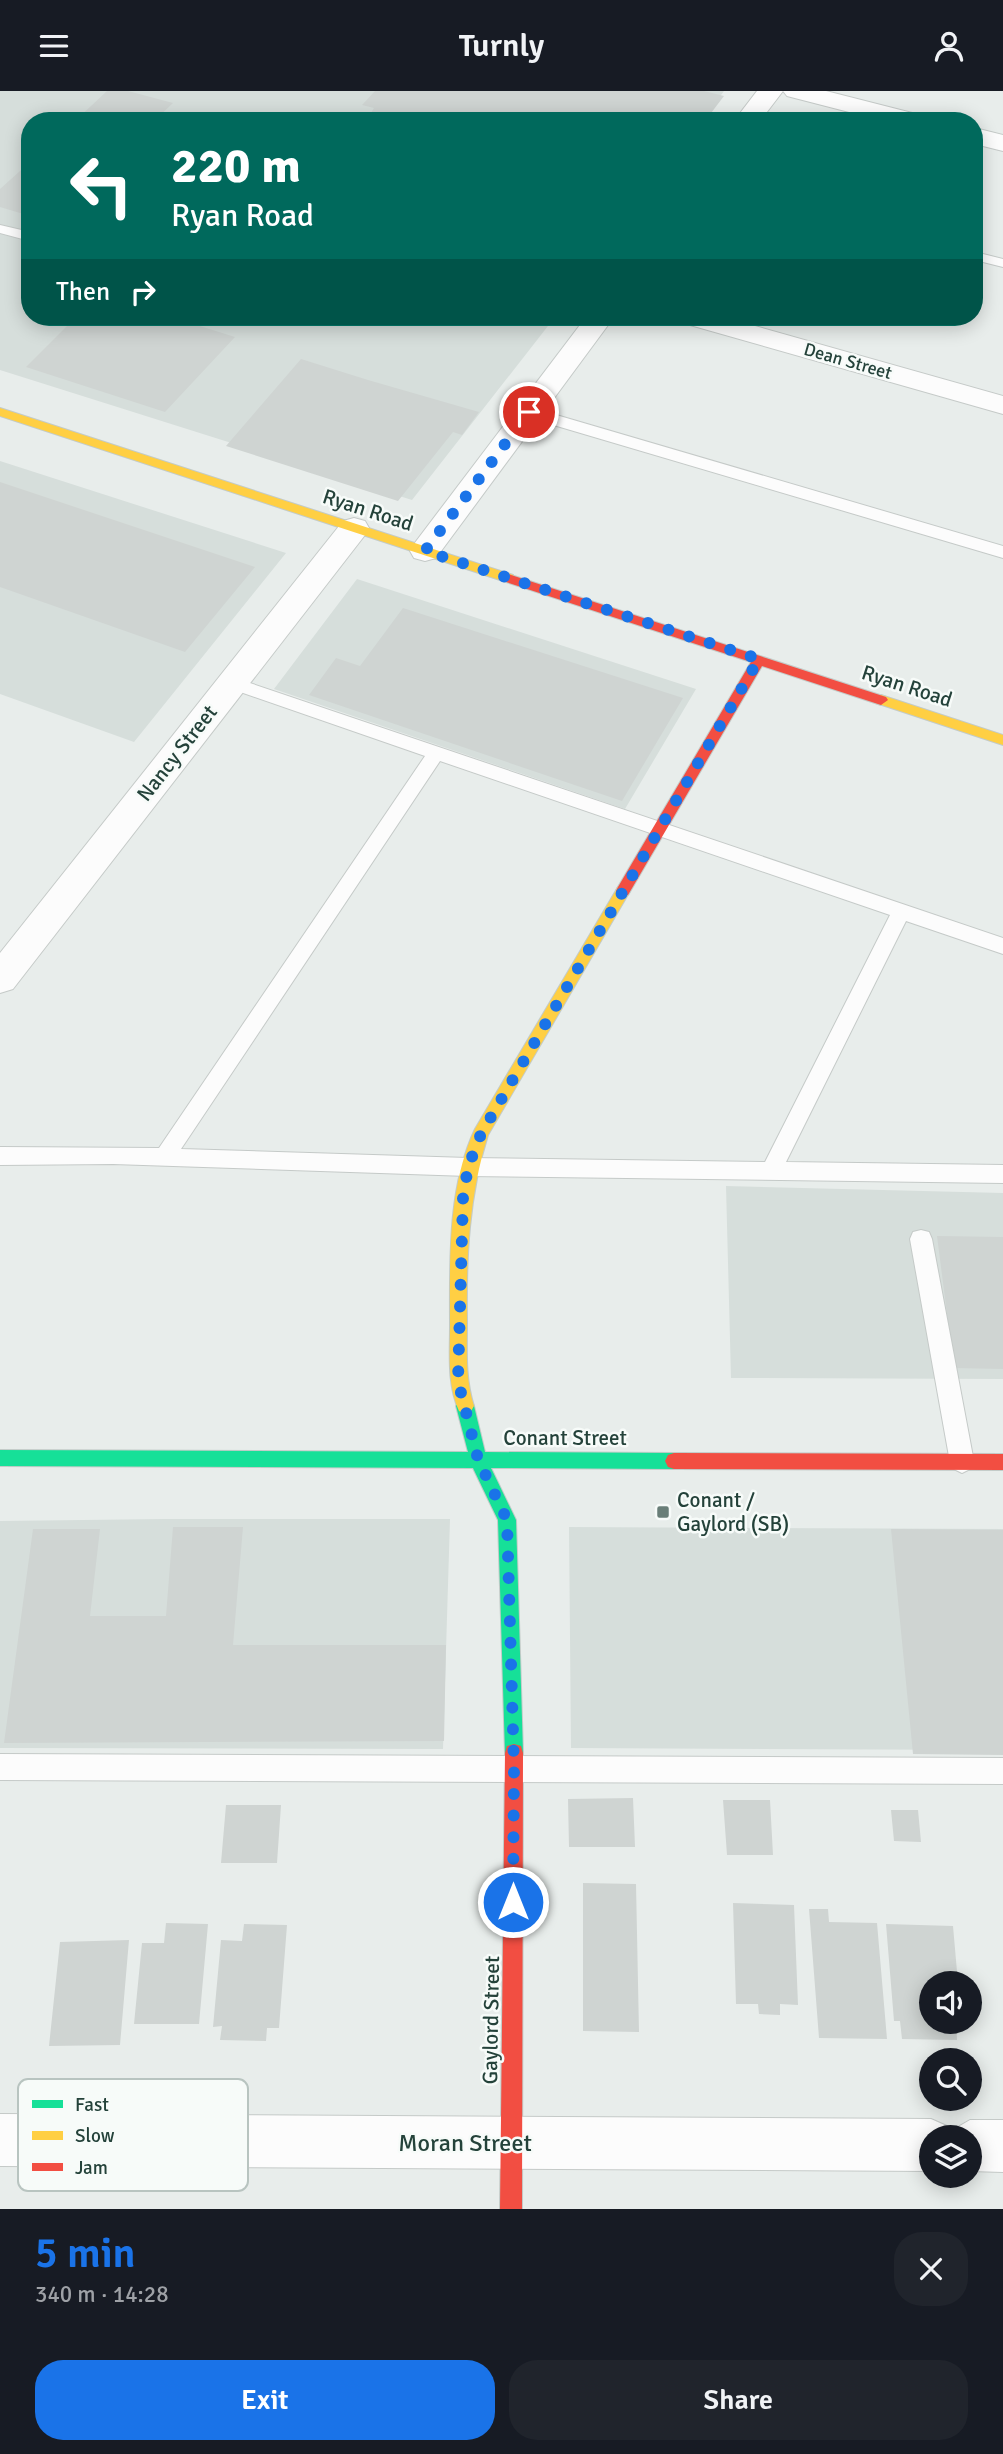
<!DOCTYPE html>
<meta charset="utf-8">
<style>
:root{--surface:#171b24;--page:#20242c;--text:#f1f3f6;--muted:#9ea1a6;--accent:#1a73e8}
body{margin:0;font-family:Signika,sans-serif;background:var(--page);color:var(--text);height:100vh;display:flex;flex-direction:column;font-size:26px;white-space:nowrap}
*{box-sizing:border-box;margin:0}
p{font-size:23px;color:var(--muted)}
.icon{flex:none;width:38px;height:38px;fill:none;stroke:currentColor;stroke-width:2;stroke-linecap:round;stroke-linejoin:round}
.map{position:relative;height:2118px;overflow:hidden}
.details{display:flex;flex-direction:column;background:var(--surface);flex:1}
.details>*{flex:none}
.guide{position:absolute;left:21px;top:21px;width:962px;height:214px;border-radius:28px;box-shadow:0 4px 18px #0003;background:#00695c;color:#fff;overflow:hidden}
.buttons{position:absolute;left:919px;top:1880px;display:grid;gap:14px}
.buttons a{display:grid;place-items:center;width:63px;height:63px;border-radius:50%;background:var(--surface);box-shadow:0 4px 18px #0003;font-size:35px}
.pin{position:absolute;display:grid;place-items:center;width:60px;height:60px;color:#fff;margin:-30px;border:4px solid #fff;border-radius:50%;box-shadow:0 2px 7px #0007}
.me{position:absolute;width:77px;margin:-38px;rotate:0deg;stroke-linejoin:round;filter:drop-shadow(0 0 5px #0008)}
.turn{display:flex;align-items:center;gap:24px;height:147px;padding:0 35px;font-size:32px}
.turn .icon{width:91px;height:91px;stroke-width:2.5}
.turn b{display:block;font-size:49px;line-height:60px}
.then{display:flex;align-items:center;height:66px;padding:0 35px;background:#0003;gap:14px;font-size:26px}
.round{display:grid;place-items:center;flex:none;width:74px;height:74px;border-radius:28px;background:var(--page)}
.overview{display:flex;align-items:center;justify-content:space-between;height:119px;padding:0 35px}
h1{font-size:42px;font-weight:600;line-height:52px;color:var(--accent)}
.primary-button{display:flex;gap:14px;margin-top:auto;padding:14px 35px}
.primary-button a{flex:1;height:80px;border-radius:28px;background:var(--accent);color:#fff;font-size:28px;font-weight:600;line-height:80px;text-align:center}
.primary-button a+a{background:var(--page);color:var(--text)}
header{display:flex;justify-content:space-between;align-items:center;height:91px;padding:0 35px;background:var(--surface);font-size:32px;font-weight:600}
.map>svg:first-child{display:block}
.built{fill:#d6dedb}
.building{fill:#cfd4d2}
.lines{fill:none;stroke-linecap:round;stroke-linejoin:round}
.lane-casing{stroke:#c5cac8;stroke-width:2}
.street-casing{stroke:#c5cac8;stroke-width:2}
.fast-casing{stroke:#c3cbc8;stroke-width:2}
.slow-casing{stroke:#c3cbc8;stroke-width:2}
.jam-casing{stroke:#c3cbc8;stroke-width:2}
.lane{fill:#fcfcfc;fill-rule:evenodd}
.street{fill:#fcfcfc;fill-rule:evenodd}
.fast{fill:#16e098;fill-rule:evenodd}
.slow{fill:#ffcf43;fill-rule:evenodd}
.jam{fill:#f24e42;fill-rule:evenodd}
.route{stroke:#1a73e8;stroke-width:12;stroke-dasharray:0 21.6}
.poi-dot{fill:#697e78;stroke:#f7fbf9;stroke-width:2.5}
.labels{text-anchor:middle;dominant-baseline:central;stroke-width:5;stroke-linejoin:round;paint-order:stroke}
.far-street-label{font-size:18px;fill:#24423a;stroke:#f7fbf9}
.street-label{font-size:21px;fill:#24423a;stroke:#f7fbf9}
.poi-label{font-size:21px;fill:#24423a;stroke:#f7fbf9;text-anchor:start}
.near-street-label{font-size:24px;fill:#24423a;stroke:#f7fbf9}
.key{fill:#f7fbf9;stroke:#b8c4c0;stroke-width:2}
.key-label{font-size:19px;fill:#24423a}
</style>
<header><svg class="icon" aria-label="menu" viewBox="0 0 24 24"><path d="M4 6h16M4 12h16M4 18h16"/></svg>Turnly<svg class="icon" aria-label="person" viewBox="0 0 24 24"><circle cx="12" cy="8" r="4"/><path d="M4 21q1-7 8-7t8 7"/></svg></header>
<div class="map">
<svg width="1003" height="2118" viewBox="0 0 1003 2118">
<rect width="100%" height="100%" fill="#e8edeb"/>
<path class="built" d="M0,0h724l-22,30h-672v196h525l-143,183 -412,-130z
M0,370l286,92 -152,189 -134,-48z
M357,488l339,110 -71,120 -351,-120z
M726,1095l277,7v186l-272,-1z
M165,1428h285l-7,230 -443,-1v-227z
M569,1436l434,2v221l-432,-2z"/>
<path class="building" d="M107,0h21l45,12 -19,18h-79z
M375,0h329l20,5 -19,25h-339l8,-13 -12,-3z
M30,71v54l-30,-9v-18z
M76,226h95l64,20 -70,75 -139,-45z
M301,268l67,21 111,32 -17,23 -9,-3 -55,69 -172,-55z
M0,391l255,85 -70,85 -185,-65z
M403,517l280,90 -61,103 -313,-106 27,-37 24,8z
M937,1145l66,1v132l-49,-1z
M173,1436h70l-10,118h213l-2,96 -440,2 29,-214h67l-10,87h76z
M891,1438l112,1v225l-90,-1z
M633,1707l2,49h-66l-1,-48z
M723,1709h47l3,55h-46z
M226,1714h55l-4,58h-56z
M891,1719h27l3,32 -27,-1z
M583,1792l53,1 3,148 -56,-1z
M733,1812l61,2 4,100 -18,-1v11l-21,-1 -1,-10h-22z
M809,1818h19l1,13 48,1 10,116 -68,-1z
M166,1832l42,1 -9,100h-65l8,-81h22z
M244,1833l43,1 -8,103h-12l-1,13 -46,-1 2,-14 -9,1 8,-87 21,1z
M886,1833l67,2 5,57h-27v38h25l1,19 -55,-1 -2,-18h-6z
M129,1849l-9,105 -71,1 11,-104z"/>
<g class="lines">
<g class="lane-casing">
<path id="lane" d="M0,134l30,7v9l-30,-8z
M975,161l28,7v8l-28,-7z
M529,316l474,139v12l-480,-142 -2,-4z
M232,586l771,261v16l-97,-33 -120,241 217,3v18l-535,-7 -355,-12 -113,1v-18l159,1 266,-392 -199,-69 -3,-4zM440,670l450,154 -125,247 -297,-4 -287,-9z
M921,1139l8,2 3,7 42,223 -4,7 -8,4 -8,-4 -4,-7 -40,-223 3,-7z
M0,1663l1003,4v26l-1003,-4z"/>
</g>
<g class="street-casing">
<path id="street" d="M757,0h26l-23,30h-26z
M783,0h43l98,25 4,5h-44l-97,-25z
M975,37l28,7v16l-28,-7z
M586,226h28l-178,241 -11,3 -11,-3 -4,-7 4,-7z
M679,226h44l280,79v18l-320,-91z
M354,427l11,3 4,7 -4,7 -352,454 -13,4v-40l343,-432z
M0,2023l931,5 18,8 2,4 19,-11h33v52l-33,-1v-34h-39v34l-931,-5z"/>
</g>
<g class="fast-casing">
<path id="fast" d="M465,1307l6,3 3,5 11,46 189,1 6,2 3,6 -3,6 -6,2 -183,-1 25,52 7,233 -2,7 -7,2 -7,-2 -2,-7 -7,-233 -25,-52 -473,-2v-16l468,2 -12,-46 3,-5z"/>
</g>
<g class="slow-casing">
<path id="slow" d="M0,317l513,167 1,3 -6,4 -5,-1 -503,-165z
M881,604l122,40v10l-127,-42 -2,-3z
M623,795l7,5 -142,244c-19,61 -22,122 -21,186 0,30 -2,57 7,85l-3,5 -6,3 -6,-3c-12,-27 -9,-56 -9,-85 0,-63 -3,-138 25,-197l143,-242z"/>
</g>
<g class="jam-casing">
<path id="jam" d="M508,483l378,123 2,3 -7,5 -119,-39 -134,229h-10l-2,-4 2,-4 133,-225 -248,-81 -1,-3z
M674,1362l329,1v16l-329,-1 -6,-2 -3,-6 3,-6z
M514,1653l7,2 2,7 -1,456h-22l5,-456 2,-7z"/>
</g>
<use href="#lane" class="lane"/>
<use href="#street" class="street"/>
<use href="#fast" class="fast"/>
<use href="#slow" class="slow"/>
<use href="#jam" class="jam"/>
</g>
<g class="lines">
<path class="route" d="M513,1811l1,-135 -7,-247 -29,-61 -20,-78 5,-183 5,-31 13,-33 278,-475 -334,-108 104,-139"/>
</g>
<rect class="poi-dot" x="656" y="1414" width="14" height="14" rx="3.5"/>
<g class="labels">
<g class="far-street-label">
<text transform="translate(848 270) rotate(16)">Dean Street</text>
</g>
<g class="street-label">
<text transform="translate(368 419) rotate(18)">Ryan Road</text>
<text transform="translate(907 595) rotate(18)">Ryan Road</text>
<text transform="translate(177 662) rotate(-52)">Nancy Street</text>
<text x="565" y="1347">Conant Street</text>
<text transform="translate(491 1929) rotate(-89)">Gaylord Street</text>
</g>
<g class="poi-label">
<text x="677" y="1409">Conant /<tspan x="677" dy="24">Gaylord (SB)</tspan></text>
</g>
<g class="near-street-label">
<text x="465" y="2052">Moran Street</text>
</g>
</g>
<rect x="18" y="1988" width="230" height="112" rx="10" class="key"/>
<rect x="32" y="2009" width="31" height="8" fill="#16e098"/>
<rect x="32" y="2040" width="31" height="9" fill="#ffcf43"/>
<rect x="32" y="2072" width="31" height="8" fill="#f24e42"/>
<g class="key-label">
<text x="75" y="2020">Fast</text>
<text x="75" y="2051">Slow</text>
<text x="75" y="2083">Jam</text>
</g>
</svg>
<div class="buttons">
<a><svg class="icon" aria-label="sound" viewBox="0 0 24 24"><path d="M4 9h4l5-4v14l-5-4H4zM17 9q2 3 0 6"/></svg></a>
<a><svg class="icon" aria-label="search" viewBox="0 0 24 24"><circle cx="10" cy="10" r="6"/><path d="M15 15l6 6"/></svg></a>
<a><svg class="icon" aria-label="layers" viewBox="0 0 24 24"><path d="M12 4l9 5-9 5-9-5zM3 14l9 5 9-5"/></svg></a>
</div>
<div class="pin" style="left:529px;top:321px;background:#d93025"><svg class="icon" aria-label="arrive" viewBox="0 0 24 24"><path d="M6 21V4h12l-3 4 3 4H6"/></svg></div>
<svg class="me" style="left:513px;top:1811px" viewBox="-20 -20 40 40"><circle r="17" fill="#1a73e8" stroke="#fff" stroke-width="3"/><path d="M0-11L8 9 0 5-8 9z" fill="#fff"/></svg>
<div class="guide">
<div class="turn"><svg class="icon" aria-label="left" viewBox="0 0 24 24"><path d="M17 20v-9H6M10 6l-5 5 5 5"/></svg><div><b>220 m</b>Ryan Road</div></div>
<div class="then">Then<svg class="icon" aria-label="right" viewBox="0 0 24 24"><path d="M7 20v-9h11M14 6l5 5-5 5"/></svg></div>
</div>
</div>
<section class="details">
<div class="overview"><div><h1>5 min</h1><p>340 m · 14:28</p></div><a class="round"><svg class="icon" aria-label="close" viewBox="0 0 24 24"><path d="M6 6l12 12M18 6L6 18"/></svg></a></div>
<div class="primary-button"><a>Exit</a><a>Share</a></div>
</section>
